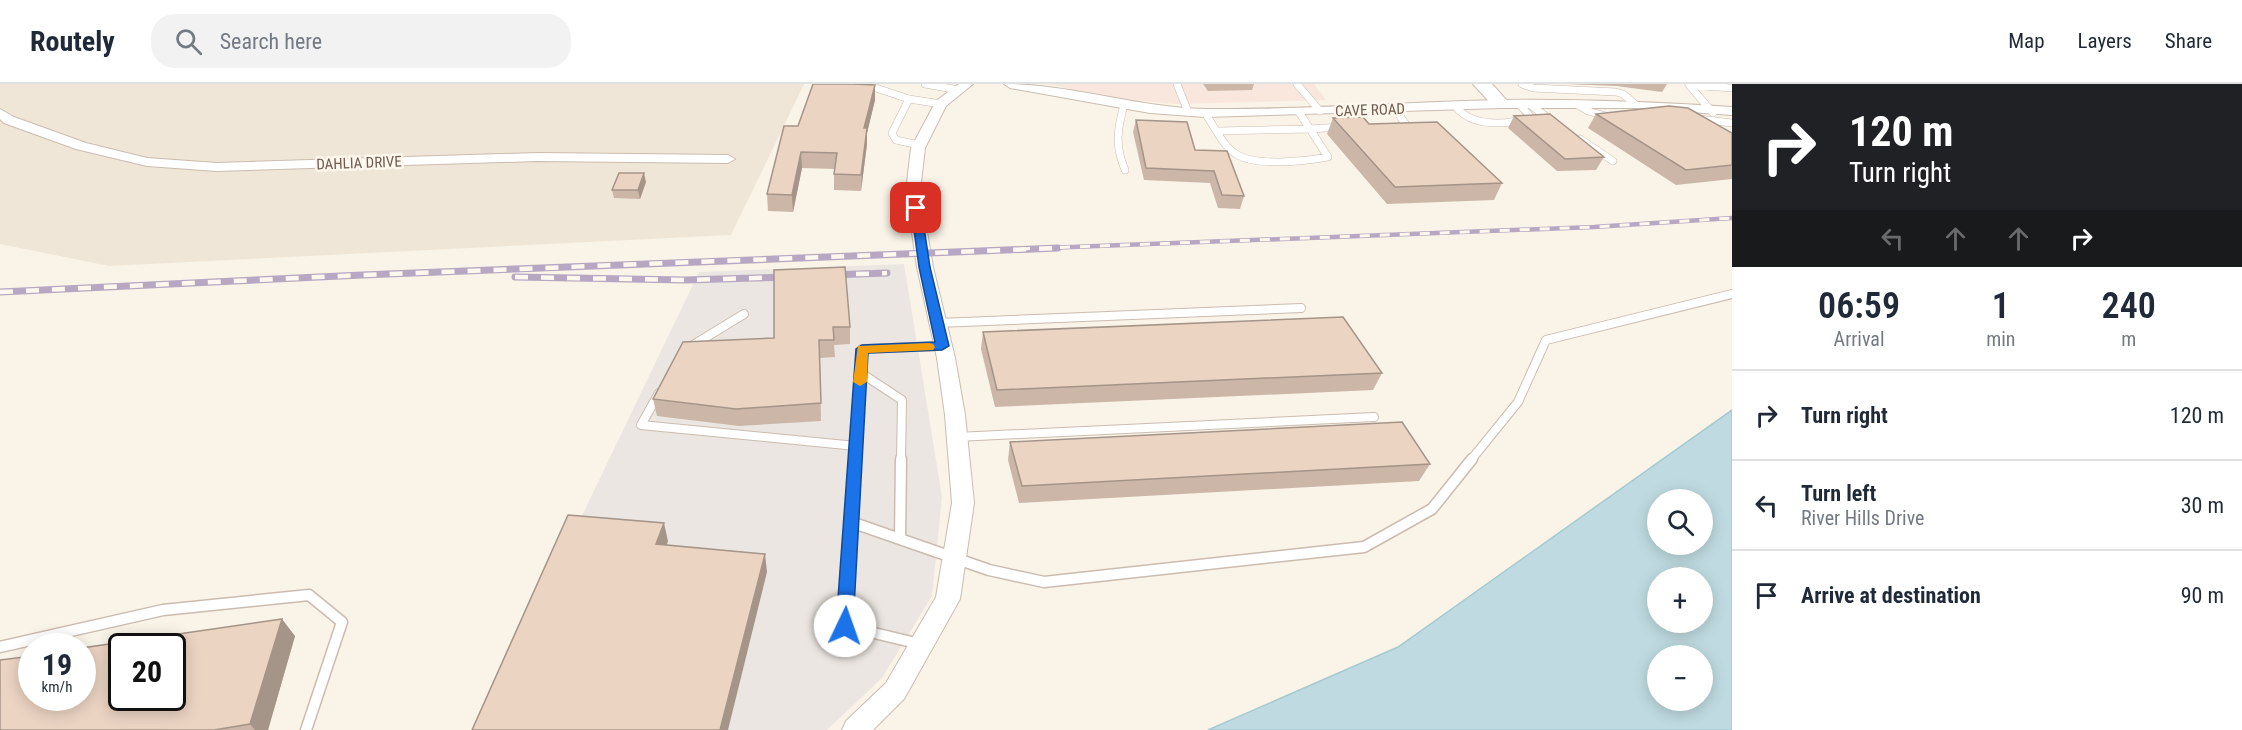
<!DOCTYPE html>
<meta charset="utf-8">
<style>
:root{--surface:#fff;--page:#f2f2f3;--text:#1f2937;--muted:#747a83;--line:#e0e1e3}
body{margin:0;font-family:"Roboto Condensed",sans-serif;background:var(--page);color:var(--text);height:100vh;display:flex;flex-direction:column;font-size:22px;white-space:nowrap}
*{box-sizing:border-box;margin:0}
p{font-size:20px;color:var(--muted)}
.icon{flex:none;width:33px;height:33px;fill:none;stroke:currentColor;stroke-width:2;stroke-linecap:round;stroke-linejoin:round}
.map{position:relative;flex:1;overflow:hidden}
.side{display:flex;flex-direction:column;background:var(--surface);width:510px}
.side>*{flex:none}
.hud{background:#202124;color:#fff;overflow:hidden}
.fabs{position:absolute;left:1647px;top:405px;display:grid;gap:12px}
.fabs a{display:grid;place-items:center;width:66px;height:66px;border-radius:50%;background:var(--surface);box-shadow:0 3px 15px #0003;font-size:30px}
.speed{position:absolute;left:18px;top:549px;display:flex;gap:12px;font-size:30px;font-weight:700;text-align:center}
.speed>*{display:grid;place-content:center;width:78px;height:78px;border-radius:50%;background:var(--surface);box-shadow:0 3px 15px #0003;line-height:1}
.speed small{font-size:15px;font-weight:400}
.speed .limit{border:3px solid #111;border-radius:9px;background:#fff;color:#111}
.pin{position:absolute;display:grid;place-items:center;width:51px;height:51px;color:#fff;margin:-26px;border-radius:12px;box-shadow:0 3px 9px #0006}
.me{position:absolute;width:66px;margin:-33px;rotate:3deg;stroke-linejoin:round;filter:drop-shadow(0 0 4px #0008)}
.turn{display:flex;align-items:center;gap:21px;height:126px;padding:0 18px;font-size:27px}
.turn .icon{width:78px;height:78px;stroke-width:2.5}
.turn b{display:block;font-size:42px;line-height:51px}
.lanes{display:flex;align-items:center;height:57px;padding:0 18px;background:#0003;justify-content:center;gap:30px;direction:ltr}
.lanes .off{opacity:.35}
.eta{display:flex;justify-content:space-evenly;align-items:center;height:102px;text-align:center}
.eta b{font-size:36px;font-weight:600;line-height:42px}
ul{padding:0;list-style:none}
li{display:flex;align-items:center;gap:18px;height:90px;padding:0 18px;border-top:2px solid var(--line)}
li div{flex:1}
li b{display:block;font-size:22px}
li em{font-style:normal}
header{display:flex;align-items:center;gap:36px;box-sizing:border-box;height:84px;padding:0 30px;background:var(--surface);border-bottom:2px solid var(--line)}
header strong{font-size:28px}
nav{display:flex;gap:33px;margin-inline-start:auto;font-size:21px}
.search{width:420px;height:54px;background:var(--page);display:flex;align-items:center;gap:15px;box-sizing:border-box;padding:0 21px;border-radius:24px;color:var(--muted);font-size:22px}
main{display:flex;flex:1;min-height:0}
.map>svg:first-child{display:block}
.residential{fill:#f0e6d7}
.commercial{fill:#f9e6dd}
.industrial{fill:#ebe6e1}
.water{fill:#bfdbe1;stroke:#a6cad2;stroke-width:1.5;fill-rule:evenodd}
.lines{fill:none;stroke-linecap:round;stroke-linejoin:round}
.lane-far2-casing{stroke:#cbbcaf;stroke-width:8}
.lane-far1-casing{stroke:#cbbcaf;stroke-width:10}
.lane-casing{stroke:#cbbcaf;stroke-width:13}
.street-casing{stroke:#cbbcaf;stroke-width:2}
.secondary-casing{stroke:#cdbcad;stroke-width:2}
.lane-far2{stroke:#fff;stroke-width:7}
.lane-far1{stroke:#fff;stroke-width:8}
.lane{stroke:#fff;stroke-width:10}
.street{fill:#fff;fill-rule:evenodd}
.secondary{fill:#fff;fill-rule:evenodd}
.rail-far1-casing{stroke:#b7a7c2;stroke-width:4.5}
.rail-casing{stroke:#b7a7c2;stroke-width:7}
.rail-far1{stroke:#fdf7ee;stroke-width:3;stroke-dasharray:10;stroke-linecap:butt}
.rail{stroke:#fdf7ee;stroke-width:4.5;stroke-dasharray:13;stroke-linecap:butt}
.wall{fill:#cbb6a8}
.shaded-wall{fill:#a59488}
.building{fill:#ecd4c3;stroke:#a59488;stroke-width:1.5;fill-rule:evenodd}
.route{fill:#1a73e8;stroke:#114b97;stroke-width:1.5}
.slow{fill:#f59e0b}
.labels{text-anchor:middle;dominant-baseline:central;stroke-width:5;stroke-linejoin:round;paint-order:stroke}
.far-street-label{font-size:15px;fill:#715c4f;stroke:#fdf7ee}
</style>
<header>
<strong>Routely</strong>
<div class="search"><svg class="icon" aria-label="search" viewBox="0 0 24 24"><circle cx="10" cy="10" r="6"/><path d="M15 15l6 6"/></svg>Search here</div>
<nav><a>Map</a><a>Layers</a><a>Share</a></nav>
</header>
<main>
<div class="map">
<svg width="1732" height="646" viewBox="0 0 1732 646">
<rect width="100%" height="100%" fill="#faf3e8"/>
<path class="residential" d="M0,0h804l-73,151 -622,31 -109,-22z"/>
<path class="commercial" d="M1048,0h266l12,16 -152,4 -59,-6z"/>
<path class="industrial" d="M904,180l38,233 -10,99 -50,82 -55,52h-348l220,-458z"/>
<path class="water" d="M1732,326v320h-524l190,-83zM1658,416h44v44h-44zM1658,494h44v44h-44zM1658,572h44v44h-44z"/>
<g class="lines">
<g class="lane-far2-casing">
<path id="lane-far2" d="M864,0l45,15 32,5
M925,0l34,6
M1177,0l11,28
M1297,0l23,27
M1522,0l11,4 83,4 7,2 12,10
M909,15l-17,34 4,7 23,5
M1529,20l22,16
M1576,20l12,7 18,5
M1124,21c-7,25 -9,41 1,65
M1456,23c16,20 52,19 74,9l-11,-12
M1395,25l12,17h-7
M1299,28l11,17
M1205,29c9,13 17,32 31,41 20,13 69,7 92,3l-18,-28 31,-2
M1713,29l-24,-28 43,3
M1699,35l33,4
M1218,47l92,-2
M1580,55l33,22"/>
</g>
<g class="lane-far1-casing">
<path id="lane-far1" d="M938,239l363,-15
M690,263l54,-33
M861,289l41,27 -1,60
M659,309l-18,32 215,21
M957,353l417,-20
M855,376l7,-111 80,-3
M1471,376l47,-58 28,-62 186,-46"/>
</g>
<g class="lane-casing">
<path id="lane" d="M855,375l-10,167 75,18
M851,438l138,48 55,12 320,-35 68,-38 40,-50
M900,455l1,-80
M0,563l163,-37 146,-15 33,27 -36,108"/>
</g>
<g class="street-casing">
<path id="street" d="M959,0h14l-27,22 -21,42 -5,43 13,76 22,91 10,57 9,88 -14,96 -56,100 -31,31h-31l4,-9 40,-38 50,-86 16,-94 -7,-88 -8,-57 -20,-91 -11,-76 5,-43 25,-47z
M1004,0c68,0 134,24 202,25 98,1 197,-7 295,-9 77,-1 154,2 231,7v8l-97,-7h-134l-296,9 -55,-4 -140,-25z
M0,25l14,8 72,26 61,15 70,5 320,-10 191,2 7,4 -7,4 -191,-2 -320,10 -70,-5 -71,-17 -72,-26 -4,-4z"/>
</g>
<g class="secondary-casing">
<path id="secondary" d="M1473,0h19l18,20 -3,4h-12z"/>
</g>
<use href="#lane-far2" class="lane-far2"/>
<use href="#lane-far1" class="lane-far1"/>
<use href="#lane" class="lane"/>
<use href="#street" class="street"/>
<use href="#secondary" class="secondary"/>
<g class="rail-far1-casing">
<path id="rail-far1" d="M1020,165l574,-22 138,-9"/>
</g>
<g class="rail-casing">
<path id="rail" d="M830,191l57,-2
M515,193l170,3 106,-3
M0,208l362,-17 696,-27"/>
</g>
<use href="#rail-far1" class="rail-far1"/>
<use href="#rail" class="rail"/>
</g>
<path class="wall" d="M1203,0h62h-11l-2,6 -44,1z
M1567,0h100l-5,8 -46,-6z
M875,1v15l-8,33v11l-6,47 -27,-1v-21l-32,-1 -9,44 -25,-1 -1,-17 31,-68z
M1596,30l136,19v46l-56,6 -88,-57z
M1514,32l90,41 -8,13 -39,1 -49,-43z
M1333,34l36,6 133,59 -8,17 -107,4 -60,-70z
M1136,36l59,30 49,46 -4,13 -22,-1 -8,-25 -66,-3 -11,-48z
M646,98l-6,17 -26,-1 -2,-8z
M774,186l76,57v17l-16,1 1,12 -15,1 1,63 -82,5 -82,-10 -4,-17 121,-61z
M983,248l399,41 -9,17 -378,17 -14,-58z
M1010,358l420,22 -11,17 -400,22 -11,-43z
M295,552l-27,94h-268z"/>
<path class="shaded-wall" d="M875,1v15l-8,33v11l-6,47 3,-63z
M801,68l1,16 -9,44 -1,-17z
M644,89l2,9 -6,17 -2,-9z
M664,439l4,18 -7,20 -5,-17z
M765,470l2,18 -39,158h-8z
M282,535l13,17 -27,94h-13l-5,-6z"/>
<path class="building" d="M813,0h40l22,1 -11,43h3l-6,47 -27,-1 3,-21 -36,-1 -9,43 -25,-1 17,-68h14z
M1669,22l19,2 44,25v32l-46,5 -90,-56z
M1550,30l54,43 -39,2 -51,-43z
M1363,33l6,7 68,-2 65,61 -107,4 -62,-69z
M1136,36l51,2 8,28 32,1 17,45 -22,-1 -8,-24 -68,-3z
M619,89h25l-6,17h-26z
M845,183l5,60h-17l1,13h-15l2,63 -85,6 -83,-10 30,-57 91,-4v-68z
M1343,233l39,56 -385,17 -14,-58z
M1402,338l28,42 -408,22 -12,-44z
M568,431l96,8 -8,21 109,10 -45,176h-248z
M282,535l-32,105 -36,6h-214v-70l32,-4v42h50v-50zM122,562h50v52h-50z"/>
<path class="route" d="M916,121l5,3 9,59 19,79 -7,4 -74,3 -15,273 -2,6 -6,2 -6,-2 -3,-6 20,-277 6,-4 73,-3 -16,-75 -8,-59z"/>
<path class="slow" d="M929,259l4,1 2,3 -2,3 -65,3 -1,29 -7,4 -7,-4 5,-36z"/>
<g class="labels">
<g class="far-street-label">
<text transform="translate(1370 26) rotate(-2)">CAVE ROAD</text>
<text transform="translate(359 79) rotate(-2)">DAHLIA DRIVE</text>
</g>
</g>
</svg>
<div class="fabs">
<a><svg class="icon" aria-label="search" viewBox="0 0 24 24"><circle cx="10" cy="10" r="6"/><path d="M15 15l6 6"/></svg></a>
<a>+</a>
<a>−</a>
</div>
<div class="speed"><div>19<small>km/h</small></div><div class="limit">20</div></div>
<div class="pin" style="left:916px;top:124px;background:#d93025"><svg class="icon" aria-label="arrive" viewBox="0 0 24 24"><path d="M6 21V4h12l-3 4 3 4H6"/></svg></div>
<svg class="me" style="left:845px;top:542px" viewBox="-20 -20 40 40"><circle r="19" fill="#fff"/><path d="M0-13L10 11 0 6-10 11z" fill="#1a73e8"/></svg>
</div>
<section class="side">
<div class="hud">
<div class="turn"><svg class="icon" aria-label="right" viewBox="0 0 24 24"><path d="M7 20v-9h11M14 6l5 5-5 5"/></svg><div><b>120 m</b>Turn right</div></div>
<div class="lanes"><svg class="icon off" aria-label="left" viewBox="0 0 24 24"><path d="M17 20v-9H6M10 6l-5 5 5 5"/></svg><svg class="icon off" aria-label="ahead" viewBox="0 0 24 24"><path d="M12 20V5M6 11l6-6 6 6"/></svg><svg class="icon off" aria-label="ahead" viewBox="0 0 24 24"><path d="M12 20V5M6 11l6-6 6 6"/></svg><svg class="icon" aria-label="right" viewBox="0 0 24 24"><path d="M7 20v-9h11M14 6l5 5-5 5"/></svg></div>
</div>
<div class="eta">
<div><b>06:59</b><p>Arrival</p></div>
<div><b>1</b><p>min</p></div>
<div><b>240</b><p>m</p></div>
</div>
<ul>
<li><svg class="icon" aria-label="right" viewBox="0 0 24 24"><path d="M7 20v-9h11M14 6l5 5-5 5"/></svg><div><b>Turn right</b></div><em>120 m</em></li>
<li><svg class="icon" aria-label="left" viewBox="0 0 24 24"><path d="M17 20v-9H6M10 6l-5 5 5 5"/></svg><div><b>Turn left</b><p>River Hills Drive</p></div><em>30 m</em></li>
<li><svg class="icon" aria-label="arrive" viewBox="0 0 24 24"><path d="M6 21V4h12l-3 4 3 4H6"/></svg><div><b>Arrive at destination</b></div><em>90 m</em></li>
</ul>
</section>
</main>
